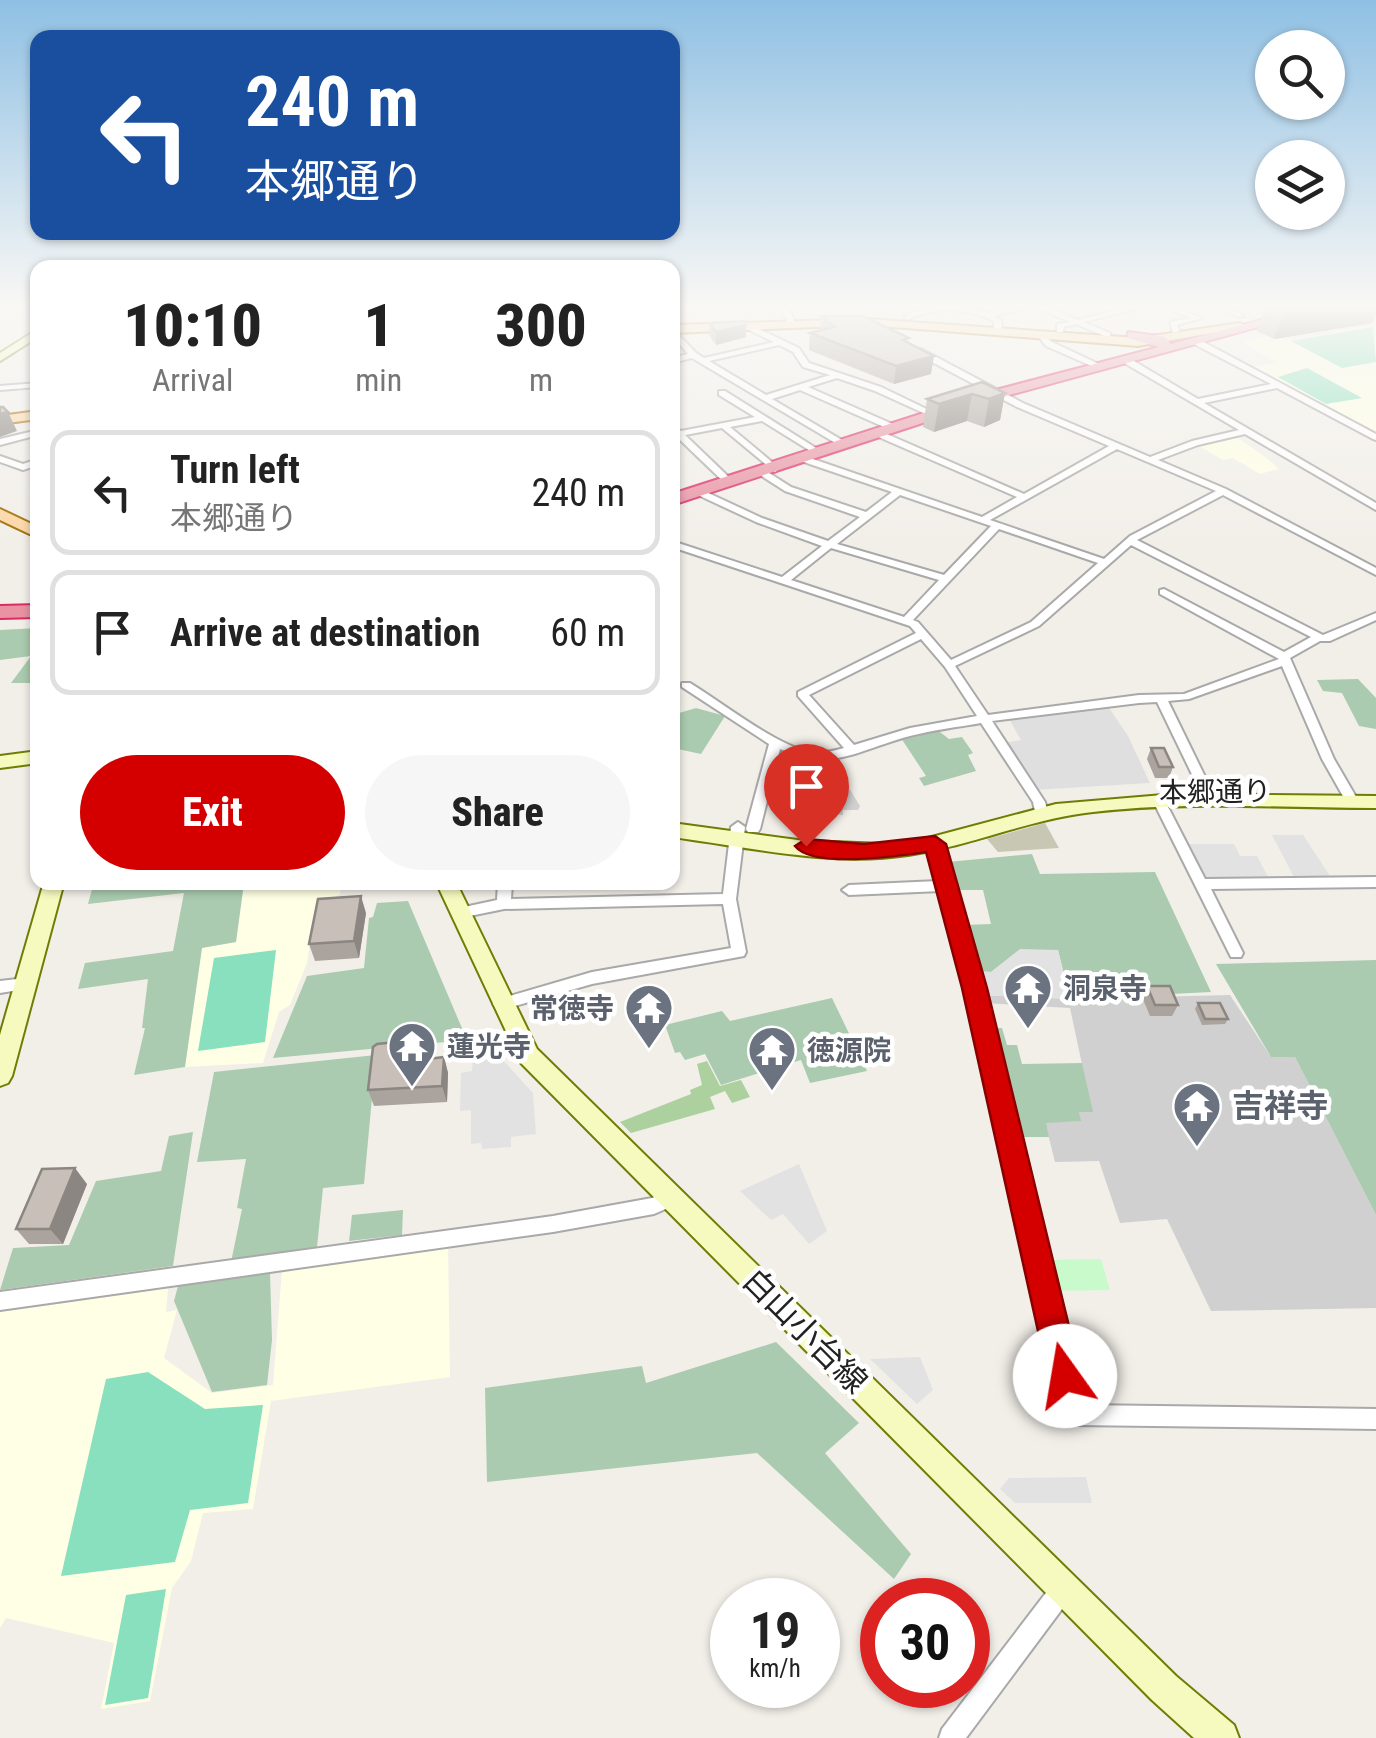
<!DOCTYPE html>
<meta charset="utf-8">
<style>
:root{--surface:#fff;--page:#f6f6f6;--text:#222;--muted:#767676;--line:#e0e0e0;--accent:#d40000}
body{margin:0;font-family:"Roboto Condensed","Noto Sans JP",sans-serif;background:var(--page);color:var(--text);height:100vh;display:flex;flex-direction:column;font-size:38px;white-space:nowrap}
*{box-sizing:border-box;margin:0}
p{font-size:32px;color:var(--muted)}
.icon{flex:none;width:55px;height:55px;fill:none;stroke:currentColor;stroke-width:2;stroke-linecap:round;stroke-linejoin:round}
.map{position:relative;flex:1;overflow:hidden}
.side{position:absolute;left:30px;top:260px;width:650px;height:630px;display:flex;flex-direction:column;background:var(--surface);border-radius:20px;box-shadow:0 2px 8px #0004}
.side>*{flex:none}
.banner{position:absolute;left:30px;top:30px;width:650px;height:210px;border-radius:20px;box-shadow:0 2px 8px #0004;background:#1a4fa0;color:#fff;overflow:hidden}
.buttons{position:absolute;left:1255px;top:30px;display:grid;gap:20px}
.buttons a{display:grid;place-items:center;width:90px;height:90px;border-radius:50%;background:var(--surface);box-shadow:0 2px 8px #0004;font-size:50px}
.speed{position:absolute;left:710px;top:1578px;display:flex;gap:20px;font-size:50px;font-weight:700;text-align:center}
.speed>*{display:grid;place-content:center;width:130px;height:130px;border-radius:50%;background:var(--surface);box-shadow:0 2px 8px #0004;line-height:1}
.speed small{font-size:25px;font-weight:400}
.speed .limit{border:15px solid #d22;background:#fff;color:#111}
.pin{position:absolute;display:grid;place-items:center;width:85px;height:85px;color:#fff;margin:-102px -42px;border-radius:50% 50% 50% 0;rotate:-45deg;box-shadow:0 0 10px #0007}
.pin .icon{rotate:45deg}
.me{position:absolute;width:110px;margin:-55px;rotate:347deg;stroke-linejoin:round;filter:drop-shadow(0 0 8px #0008)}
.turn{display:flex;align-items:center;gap:35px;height:210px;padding:0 50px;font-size:45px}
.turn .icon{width:130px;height:130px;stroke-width:2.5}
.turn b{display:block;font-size:70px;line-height:85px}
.eta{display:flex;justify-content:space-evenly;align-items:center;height:170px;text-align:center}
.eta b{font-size:60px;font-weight:800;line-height:70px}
.primary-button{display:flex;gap:20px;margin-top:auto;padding:20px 50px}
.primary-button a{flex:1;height:115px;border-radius:60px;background:var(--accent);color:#fff;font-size:40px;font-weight:800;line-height:115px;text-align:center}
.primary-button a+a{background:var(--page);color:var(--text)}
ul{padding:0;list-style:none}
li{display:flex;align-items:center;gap:30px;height:125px;margin:0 20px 15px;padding:0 30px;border:5px solid var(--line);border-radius:20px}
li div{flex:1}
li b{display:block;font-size:38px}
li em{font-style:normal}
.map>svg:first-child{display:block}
.residential{fill:#e0dfdf}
.education{fill:#ffffe5}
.religious{fill:#d0d0d0}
.construction{fill:#c7c7b4}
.forest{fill:#add19e}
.cemetery{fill:#aacbaf}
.park{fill:#c8facc}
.pitch{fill:#88e0be}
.parking{fill:#e2e2e2}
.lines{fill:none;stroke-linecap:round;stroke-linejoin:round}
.street-casing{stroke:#a9a9a9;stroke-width:4}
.secondary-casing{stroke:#707d05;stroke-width:4}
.primary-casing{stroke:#a06b00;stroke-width:4}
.highway-casing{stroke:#dc2a67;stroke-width:4}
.street{fill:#fff;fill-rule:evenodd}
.secondary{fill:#f7fabf;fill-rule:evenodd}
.primary{fill:#fcd6a4;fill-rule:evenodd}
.highway{fill:#e892a2;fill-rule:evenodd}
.wall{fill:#aba49e}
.shaded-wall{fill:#8b8681}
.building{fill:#c7bfb8;stroke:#8b8681;stroke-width:2.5}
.route{fill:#d40000;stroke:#8a0000;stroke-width:2.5}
.labels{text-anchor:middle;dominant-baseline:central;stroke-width:9;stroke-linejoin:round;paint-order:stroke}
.street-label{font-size:28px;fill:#222;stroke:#fff}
.worship-label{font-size:28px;font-weight:bold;fill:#5b616d;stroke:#fff;text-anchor:start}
.near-worship-label{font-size:32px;font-weight:bold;fill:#5b616d;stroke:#fff;text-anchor:start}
.near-street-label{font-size:32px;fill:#222;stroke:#fff}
</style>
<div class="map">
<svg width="1376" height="1738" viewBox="0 0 1376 1738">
<rect width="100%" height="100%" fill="#f2efe9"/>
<path class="residential" d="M1107,705l21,31 22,47 -117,7 -30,-47 18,-3 -13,-23z"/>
<path class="education" d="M1372,325l4,2v107l-123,-67 24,-4 -33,-20 32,-11 17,8z
M1235,436l29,20 15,13 -19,5 -27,-16 -10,2 -26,-15z
M244,883h98l-2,11 -25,18 -8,51 -17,42 -11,7 -16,51 -78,4 17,-120 34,-5z
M448,1243l2,134 -179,24 -18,108 -50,4 -12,48 -19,27 -22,113 -49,8 13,-66 -108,-25 -6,10v-316l168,-24 -2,24 11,-2 -13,48 48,35 61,-8 9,-115z"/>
<path class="religious" d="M776,745l24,10 32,5 28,46 -2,4h-15v5l-35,-3 -3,13 -17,-3 5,-27 -28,-5z
M981,995l90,4 159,-4 41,62h24l81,158v93l-165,3 -44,-92 -47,4 -21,-62 -44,1 -10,-40 35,-1 -1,-9 13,-1 -22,-103 -87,-5z"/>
<path class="construction" d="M1045,823l14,25 -61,4 -11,-13z"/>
<path class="forest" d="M707,1061l13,25 21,-6 9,17 -18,6 -7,-12 -15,6 5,12 -84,24 -11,-11 71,-28 -1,-4 12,-5 -5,-21z"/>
<path class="cemetery" d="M37,628v55h-26l20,-27 -31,4v-30z
M1358,679l18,19v31l-17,-3 -17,-33 -19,-2 -6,-11z
M696,708l29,8 -24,38 -28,-6v-22l6,-13z
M936,729l13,10 13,-2 11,16 -5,2 8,16 -52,15 -5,-8 7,-2 -25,-38z
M1032,854l8,20 115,-2 56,120 -141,7 -12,-49h-38l-29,22 -15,-1 -12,-46 27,-1 -8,-34h-29l-6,-28z
M94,882l150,1 -8,59 -34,6 -17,119 -51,8 11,-47h-3l6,-49 -70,10 7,-26 88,-12 11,-58 -96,11z
M408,901l59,139 -194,18 34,-82 57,-8 5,-50 4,-1 4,-14z
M1376,960v255l-81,-158h-24l-55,-93z
M832,998l35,73 -57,12 -9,-23 -80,25 -16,-31 -20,6 -5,-8 -5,1 -10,-28 57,-14 8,10z
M986,1028h16l5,17h10l5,19 60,-1 11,49h-14l2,9 -35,2 3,14h-38z
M376,1055l-12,129 -41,4 -6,59 -86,15 11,-53 -5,-1 9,-49 -49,3 17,-90z
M193,1132l-20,134 -173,24 13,-42 56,-3 27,-64 65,-10 8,-35z
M403,1210l-1,25 -53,6 3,-26z
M270,1273l2,67 -5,45 -55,7 -38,-91 4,-15z
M776,1342l83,81 -34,30 86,101 -17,25 -137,-126 -270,29 -2,-94 157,-22 4,17z"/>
<path class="park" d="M1101,1259l9,31 -56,1 -8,-31z"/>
<path class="pitch" d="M1373,327l3,35 -34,6 -51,-27z
M1307,368l55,30 -36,6 -48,-27z
M276,950l-11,92 -67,9 16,-93z
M148,1372l57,37 58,-4 -15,98 -58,7 -15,52 -114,14 45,-197z
M166,1589l-18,109 -43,7 21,-110z"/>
<path class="parking" d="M1272,835h31l29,44h-37z
M1187,844h47l6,12h17l11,21h-62z
M1020,949l38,1 12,49 -89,-4 -5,-24 15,1z
M495,1040l6,18 32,35 3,41 -25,3v10l-29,2 -1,-6 -10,1v-34l-11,1 1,-38 11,-2 2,-29z
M799,1164l28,67 -18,13 -26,-30 -12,6 -31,-29z
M920,1357l13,33 -16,14 -47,-45z
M1086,1477l6,26h-77l-15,-14 9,-11z"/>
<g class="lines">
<g class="street-casing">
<path id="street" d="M772,304c13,0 21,8 23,21h-6l-7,-14z
M1022,304h19l36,16 66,-16h12l-71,18 26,11 1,2 -4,2 -31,-13 -12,3 -1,5h-6v-8l13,-2 -37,-16 -39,10 7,4 1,13 -4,2 -4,-2v-12c-28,-13 -59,-15 -86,-1l-4,-2 9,-6 25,-6 27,2 22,5z
M1159,304h10l33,14 -25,7 3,6 -7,2 -3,-11 20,-4z
M1210,304h9l26,12 -6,1z
M746,323l53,25 10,15 72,24 56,27 -7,2 -55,-25 -38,-13 -29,9 89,39v4h-6l-91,-40 -28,9 75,44 1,2 -4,3 -152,-90 -20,5v-5l16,-4 -16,-19v-7l24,25 8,5 70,-16 -31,-15zM779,345l14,7 10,15 27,8 -64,20 -57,-34z
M1042,334l10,8 51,24 -7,2 -50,-22 -8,-10z
M1192,339h6l178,95v6l-3,-1 -96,-51 -73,15 172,100v7l-131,-76 -47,11 -40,15 68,29 150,79v7l-153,-80 -86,45 186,95 53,-22v7l-46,21h-10l-30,17 44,101 25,43 -1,3h-10l-26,-46 -40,-93 -93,33 -21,2 44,90 -1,3 -5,1 -6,-4 -43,-89 -18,1 -147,18 53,81 3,11 -2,3h-10l-3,-14 -52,-79c-23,4 -48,7 -71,13 -53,14 -75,36 -130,13l-20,80 -2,3h-10l-2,-3 23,-85 -87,-57v-4h8c31,19 82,59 115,68 14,3 26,1 39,-3l-46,-52v-4l118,-59 -6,-7 -238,-79v-6l110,36 40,-31 -66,-24 -58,-27v-4h6l58,27 66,23 32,-24 -75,-26 -25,-16v-4h6l25,16 75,25 26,-20 -91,-31 -1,-2 4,-3 178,61 35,-20 -143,-62v-4h6l144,63 85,-48 -92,-39 -102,-54v-4h6l102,54 127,54 42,-16 47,-11 -118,-69v-4h6l71,42 73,-15 -79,-41zM1117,449l99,42 -86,45 -26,23 -114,-39zM900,495l91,31 -47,49 -107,-31zM999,529l99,34 -67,59 -80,38 -33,-38 -5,-2zM1131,545l180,92 -27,15 -120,-63 -4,1v4l119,65 -95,35 -45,1 -151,20 -33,-49 84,-40zM831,548l108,32 -35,37 -113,-37zM921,639l24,28 32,49 -67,12 -56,17 -45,-50z
M38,383v4l-38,3v-4z
M719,391h6l99,62 -7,2 -55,-34 -32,6 48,40 1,2 -4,3 -53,-44 -37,7 50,48 -8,2 -50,-48h-5v-5l5,-3 4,2 74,-14 -36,-22z
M38,430v5l-38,10v-6z
M0,456l23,8 15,-5v6l-15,5 -23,-8z
M1160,799l6,4 39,76 171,-2v10l-165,2 32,64 -2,4h-10l-77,-154z
M738,822l7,5 -9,72 10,53 -2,4 -152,28 -91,26 -5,-2 -3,-4 3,-4 96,-28 139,-24 -8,-44 -219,5 -44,9 -5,-1 -2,-4 2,-4 42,-9 1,-18h14l-1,17 212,-5 8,-67z
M935,839l7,5 13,42 27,102 100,417 294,4v20l-302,-4 -7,-3 -101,-434 -25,-97 -92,4 -7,-5 7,-5 89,-4 -10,-37z
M26,978l5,2 3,4 -3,4 -31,5v-12z
M671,1190l6,2 3,6 -3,6 -23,10 -101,18 -553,78v-18l553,-76 99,-18z
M1063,1578l8,3 3,8 -3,8 -105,141h-27l3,-9 113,-148z"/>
</g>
<g class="secondary-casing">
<path id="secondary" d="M38,329v8l-38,24v-8z
M38,751v12l-38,5v-12z
M1175,794l201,2v12c-94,0 -189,-7 -283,4 -64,7 -122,34 -185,43 -78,12 -159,-8 -236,-18v-14l133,18 80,3 43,-6 128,-34z
M44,882h20l-52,194 -4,7 -8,3v-51z
M436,882h20l81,167 639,627 58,49 5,13h-45l-42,-38 -631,-637z"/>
</g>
<g class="primary-casing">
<path id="primary" d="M867,319l271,19 102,-15 6,4 -108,19 -271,-21 -195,8v-8z
M38,411v8l-38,5v-8z
M0,509l38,18v11l-38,-18z"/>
</g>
<g class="highway-casing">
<path id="highway" d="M1321,304h21l-340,93 -330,108v-11l320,-103 167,-44 -31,-9v-6l37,5 6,7z
M38,605v12l-38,1v-12z"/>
</g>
<use href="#street" class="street"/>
<use href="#secondary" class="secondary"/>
<use href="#primary" class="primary"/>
<use href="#highway" class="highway"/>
</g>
<path class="wall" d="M1266,304h110l-4,19 -98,16 -17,-8z
M821,316l87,27 23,31 -37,10 -85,-34 1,-17 10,-3z
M709,323l37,14 -30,8 -7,-10z
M982,382l23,11 -5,27 -16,7 -17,-6 -33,11 -11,-5 4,-28z
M1151,748l22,19 -4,11h-14l-8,-19z
M366,913l-7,45 -44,3 -6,-17z
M1147,986l31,19 -6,11h-22l-8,-19z
M1198,1003l30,16 -3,5 -23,1 -7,-16z
M444,1057l4,16 -1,29 -73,4 -6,-16 65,-32z
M87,1184l-24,60h-34l-13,-15z"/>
<path class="shaded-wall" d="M1317,304h59v8l-4,11 -98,16 11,-30z
M746,325v12l-30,8v-13z
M934,356l-3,18 -37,10 2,-18z
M1005,393l-5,27 -16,7 5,-28z
M972,394l-5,27 -33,11 5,-28z
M8,412l9,19 -17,6v-23z
M361,896l5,17 -7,45 -5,-17z
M428,1041l5,17 -5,1z
M444,1057l4,16 -1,29 -5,-16z
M75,1168l12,16 -24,60 -13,-15z"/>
<path class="building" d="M1273,304h44l-32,5z
M821,316h42l46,22 -6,2 31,16 -38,10 -86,-33 24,-6z
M746,321v4l-30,7 -7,-9z
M982,382l23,11 -16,6 -17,-5 -33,10 -12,-5z
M0,407h3l5,5 -8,2z
M1151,748h13l9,19h-14z
M361,896l-7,45 -45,3 9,-45z
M1147,986h23l8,19h-23z
M1198,1003h22l8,16h-23z
M425,1039l3,2v18l16,-2 -2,29 -74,4 5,-43 4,-3z
M75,1168l-25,61h-34l26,-60z"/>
<linearGradient id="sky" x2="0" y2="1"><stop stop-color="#8fc0e4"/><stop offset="0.56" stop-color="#f9f8f5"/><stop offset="1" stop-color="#f9f8f5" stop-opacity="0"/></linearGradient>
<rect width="1376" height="547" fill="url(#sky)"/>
<path class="route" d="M935,836l11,8 41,144 94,388 -5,12 -11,5 -12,-5 -5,-12 -86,-388 -36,-136c-27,4 -113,17 -131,-6l11,-7 58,5z"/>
<defs>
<g id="temple-pin" transform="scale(2.5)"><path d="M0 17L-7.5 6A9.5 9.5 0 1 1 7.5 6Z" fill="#6b7280" stroke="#fff"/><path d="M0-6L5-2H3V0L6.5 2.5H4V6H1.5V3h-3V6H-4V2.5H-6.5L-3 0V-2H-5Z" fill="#fff"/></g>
</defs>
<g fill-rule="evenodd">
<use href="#temple-pin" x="1028" y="988"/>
<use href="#temple-pin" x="649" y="1008"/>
<use href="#temple-pin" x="412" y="1046"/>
<use href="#temple-pin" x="772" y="1050"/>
<use href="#temple-pin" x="1197" y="1106"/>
</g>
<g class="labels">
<g class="street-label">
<text transform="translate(1215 792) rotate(-1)">本郷通り</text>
</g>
<g class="worship-label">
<text x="1063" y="988">洞泉寺</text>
<text x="614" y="1008" text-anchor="end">常徳寺</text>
<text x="447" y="1046">蓮光寺</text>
<text x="807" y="1050">徳源院</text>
</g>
<g class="near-worship-label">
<text x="1232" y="1106">吉祥寺</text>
</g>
<g class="near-street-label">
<text transform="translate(805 1331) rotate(45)">白山小台線</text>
</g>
</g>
</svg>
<div class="buttons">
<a><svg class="icon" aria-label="search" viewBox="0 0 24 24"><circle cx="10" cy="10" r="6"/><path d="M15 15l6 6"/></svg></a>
<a><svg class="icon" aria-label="layers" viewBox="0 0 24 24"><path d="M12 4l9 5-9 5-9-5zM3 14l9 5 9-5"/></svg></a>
</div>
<div class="speed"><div>19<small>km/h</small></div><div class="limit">30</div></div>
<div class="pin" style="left:806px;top:846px;background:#d93025"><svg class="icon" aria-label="arrive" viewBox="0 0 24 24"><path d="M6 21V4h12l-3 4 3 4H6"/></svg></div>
<svg class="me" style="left:1065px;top:1376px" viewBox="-20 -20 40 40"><circle r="19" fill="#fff"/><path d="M0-13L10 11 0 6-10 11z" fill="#d40000"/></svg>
<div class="banner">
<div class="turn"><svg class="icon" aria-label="left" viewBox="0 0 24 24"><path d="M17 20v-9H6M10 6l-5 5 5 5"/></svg><div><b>240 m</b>本郷通り</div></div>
</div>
<section class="side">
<div class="eta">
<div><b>10:10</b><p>Arrival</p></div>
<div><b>1</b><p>min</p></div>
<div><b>300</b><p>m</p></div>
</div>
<ul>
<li><svg class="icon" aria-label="left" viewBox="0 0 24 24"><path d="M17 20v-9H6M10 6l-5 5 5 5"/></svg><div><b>Turn left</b><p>本郷通り</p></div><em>240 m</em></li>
<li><svg class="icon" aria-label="arrive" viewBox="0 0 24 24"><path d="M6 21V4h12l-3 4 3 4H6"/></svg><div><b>Arrive at destination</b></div><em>60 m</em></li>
</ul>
<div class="primary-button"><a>Exit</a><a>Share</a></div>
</section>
</div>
